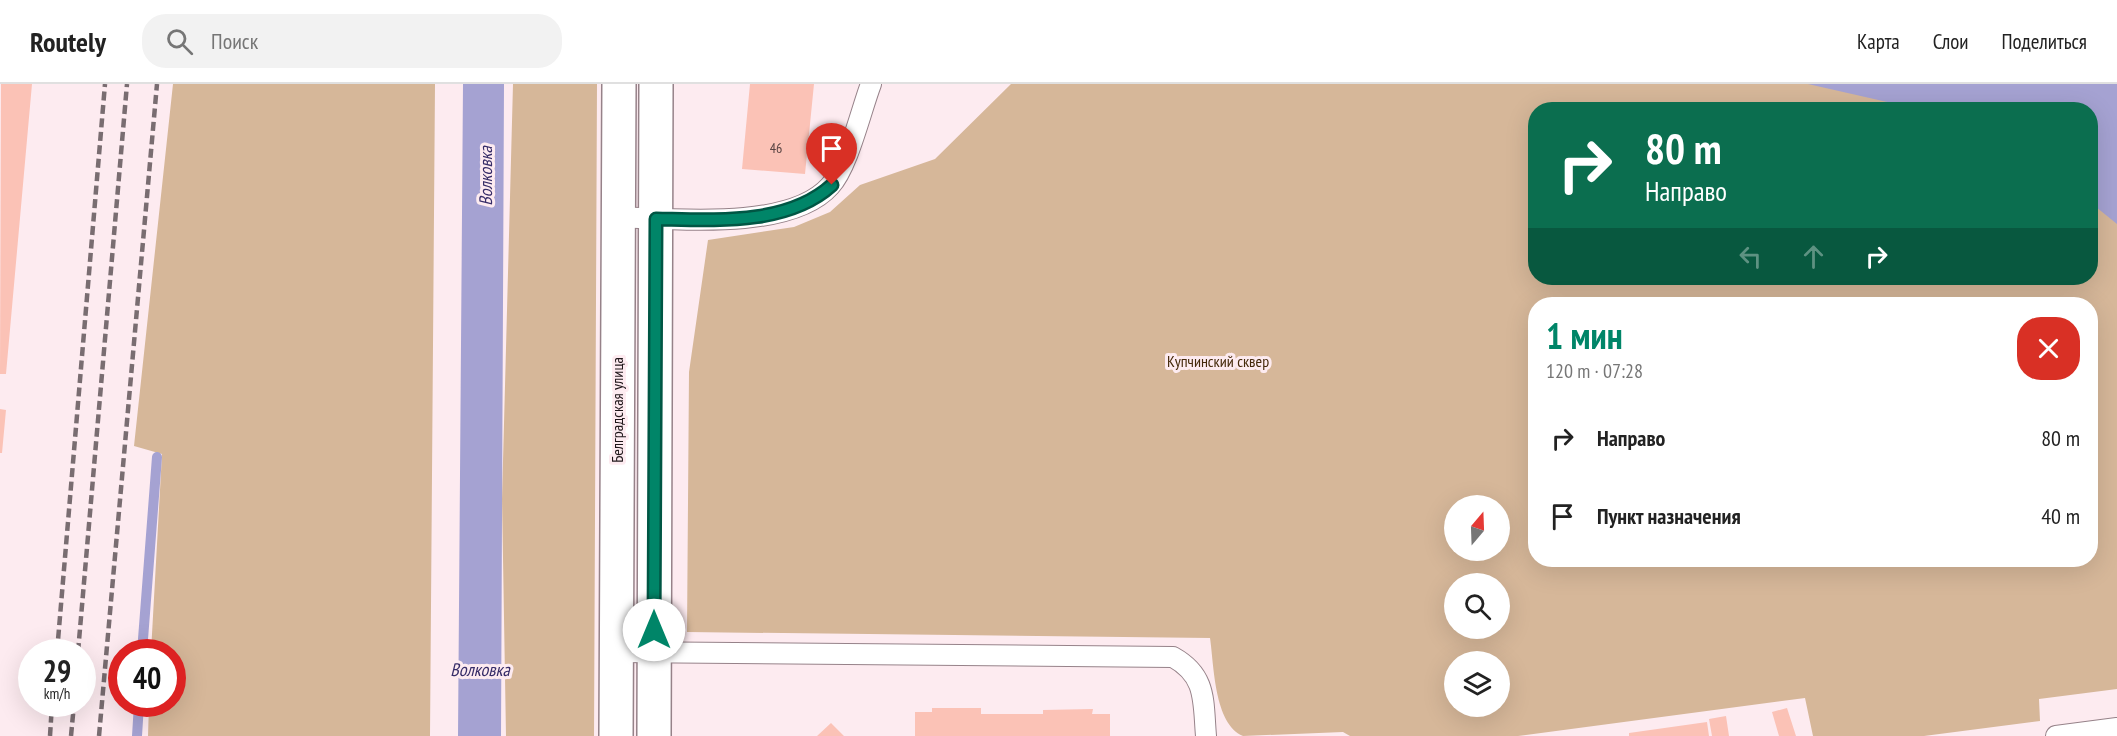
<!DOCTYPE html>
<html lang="ru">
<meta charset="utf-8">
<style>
:root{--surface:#fff;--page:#f2f2f2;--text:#222;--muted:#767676;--line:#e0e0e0;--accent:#008568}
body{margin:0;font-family:"PT Sans Narrow",sans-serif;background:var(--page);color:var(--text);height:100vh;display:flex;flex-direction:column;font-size:22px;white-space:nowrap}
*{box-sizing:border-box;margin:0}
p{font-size:20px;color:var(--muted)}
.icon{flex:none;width:33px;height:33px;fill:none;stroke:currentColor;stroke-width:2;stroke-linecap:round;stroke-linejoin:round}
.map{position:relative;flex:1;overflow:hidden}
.sheet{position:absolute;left:1528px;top:213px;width:570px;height:270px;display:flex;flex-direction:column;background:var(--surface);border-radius:24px;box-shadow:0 6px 24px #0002}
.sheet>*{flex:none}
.hud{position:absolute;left:1528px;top:18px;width:570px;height:183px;border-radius:24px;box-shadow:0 6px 24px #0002;background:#0b6e4f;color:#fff;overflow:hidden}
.needle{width:39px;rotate:19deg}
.controls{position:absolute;left:1444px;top:411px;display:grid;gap:12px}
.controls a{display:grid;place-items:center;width:66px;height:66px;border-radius:50%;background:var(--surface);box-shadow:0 6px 24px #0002;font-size:30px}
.speed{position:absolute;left:18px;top:555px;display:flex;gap:12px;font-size:30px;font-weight:700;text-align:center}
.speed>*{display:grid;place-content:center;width:78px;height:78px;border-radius:50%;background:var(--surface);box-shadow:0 6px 24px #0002;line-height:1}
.speed small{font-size:15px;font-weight:400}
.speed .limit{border:9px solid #d22;background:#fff;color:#111}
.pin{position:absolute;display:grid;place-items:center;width:51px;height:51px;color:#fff;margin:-62px -26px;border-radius:50% 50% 50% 0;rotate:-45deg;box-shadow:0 0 6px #0007}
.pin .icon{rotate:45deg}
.me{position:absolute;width:66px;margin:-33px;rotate:0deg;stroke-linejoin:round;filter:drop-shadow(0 0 4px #0008)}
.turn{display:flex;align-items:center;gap:21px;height:126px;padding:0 18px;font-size:27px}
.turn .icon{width:78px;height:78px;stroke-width:2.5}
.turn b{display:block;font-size:42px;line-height:51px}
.lanes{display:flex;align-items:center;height:57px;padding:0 18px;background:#0003;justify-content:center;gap:30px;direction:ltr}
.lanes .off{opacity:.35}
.round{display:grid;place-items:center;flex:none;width:63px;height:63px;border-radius:24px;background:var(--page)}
.summary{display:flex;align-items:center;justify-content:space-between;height:102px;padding:0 18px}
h1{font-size:36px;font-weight:600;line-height:45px;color:var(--accent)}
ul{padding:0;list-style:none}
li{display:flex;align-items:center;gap:18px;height:78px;padding:0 18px}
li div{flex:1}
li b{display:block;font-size:22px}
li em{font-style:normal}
header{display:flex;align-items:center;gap:36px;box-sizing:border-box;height:84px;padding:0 30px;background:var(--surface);border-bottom:2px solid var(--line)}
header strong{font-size:28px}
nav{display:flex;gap:33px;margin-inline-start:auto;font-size:21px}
.search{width:420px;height:54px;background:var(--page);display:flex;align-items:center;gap:15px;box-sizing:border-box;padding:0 21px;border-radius:24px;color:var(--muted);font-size:22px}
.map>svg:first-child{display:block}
.green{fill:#d6b799;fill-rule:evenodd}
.water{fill:#a5a2d2}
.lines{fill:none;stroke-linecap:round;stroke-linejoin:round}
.stream{stroke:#a5a2d2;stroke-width:10}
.building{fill:#fbc2b6}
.service-casing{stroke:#968289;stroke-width:22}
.tertiary-casing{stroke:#968289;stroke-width:36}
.service{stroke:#fff;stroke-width:20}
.tertiary{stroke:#fff;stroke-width:33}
.rail{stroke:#796d71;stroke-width:4.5;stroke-dasharray:9 4.5;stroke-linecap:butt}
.route-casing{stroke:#005644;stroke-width:15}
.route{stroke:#008568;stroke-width:10}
.labels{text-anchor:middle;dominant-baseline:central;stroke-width:6;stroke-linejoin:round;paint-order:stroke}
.number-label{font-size:14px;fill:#564241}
.park-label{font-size:16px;fill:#44290a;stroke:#fdebf0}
.street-label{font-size:16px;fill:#1f171a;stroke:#fdebf0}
.water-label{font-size:18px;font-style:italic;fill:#372d68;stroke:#fdebf0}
</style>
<header>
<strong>Routely</strong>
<div class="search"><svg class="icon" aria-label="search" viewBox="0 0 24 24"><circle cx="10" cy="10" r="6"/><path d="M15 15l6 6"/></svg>Поиск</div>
<nav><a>Карта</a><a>Слои</a><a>Поделиться</a></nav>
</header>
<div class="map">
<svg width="2117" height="652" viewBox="0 0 2117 652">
<rect width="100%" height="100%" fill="#fdebf0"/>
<path class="green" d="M173,0h262l-5,652h-282l1,-32h23v-52h-21l11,-198 -28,-8z
M513,0h84l-3,652h-88l-4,-237z
M1011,0h1106v605l-78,10 1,22 -116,15h-111l-8,-38 -287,38h-168l-7,-4 -100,4c-29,-12 -29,-71 -33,-98l-523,-6 2,-260 19,-132 86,-13 36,-15 30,-27 75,-26zM1536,26h555v168h-555zM1536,220h555v256h-555zM1455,422h45v44h-45zM1455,500h45v44h-45zM1455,578h45v44h-45z"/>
<path class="water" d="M463,0h41l-3,652h-43z
M1808,0h309v140l-26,-21v-93l-173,-1z"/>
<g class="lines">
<path class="stream" d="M142,568l15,-195
M137,652l2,-32"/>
</g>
<path class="building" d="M1,0h31l-26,290h-6z
M750,0h64l-9,90 -63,-5z
M0,325l6,1 -4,43h-2z
M932,624h49v6h62v-4l50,-1 -1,5h18v22h-195v-24h17z
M1787,624l9,28h-17l-7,-24z
M1726,632l3,20h-17l-3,-17z
M1707,638l2,14h-80v-3z
M831,639l13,13h-27z"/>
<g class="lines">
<g class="service-casing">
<path id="service" d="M618,133c56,2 172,14 212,-31 18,-19 31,-76 41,-102
M617,568l556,5c34,19 30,44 33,79
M2056,652l61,-8"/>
</g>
<g class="tertiary-casing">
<path id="tertiary" d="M616,652l3,-652
M654,652l2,-652"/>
</g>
<use href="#service" class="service"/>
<use href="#tertiary" class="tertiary"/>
<path class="rail" d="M57,568l48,-568
M78,568l49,-568
M50,652l2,-32
M71,652l3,-32
M99,652l58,-652"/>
</g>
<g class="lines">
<g class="route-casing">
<path id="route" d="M654,546l2,-411c57,1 131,7 176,-34"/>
</g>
<use href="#route" class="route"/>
</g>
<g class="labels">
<g class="number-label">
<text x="776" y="64">46</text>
</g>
<g class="park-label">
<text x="1218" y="277">Купчинский сквер</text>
</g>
<g class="street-label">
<text transform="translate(617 326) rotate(-90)">Белградская улица</text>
</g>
<g class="water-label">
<text transform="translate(485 92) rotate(-90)">Волковка</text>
<text x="480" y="585">Волковка</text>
</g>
</g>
</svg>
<div class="controls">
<a><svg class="needle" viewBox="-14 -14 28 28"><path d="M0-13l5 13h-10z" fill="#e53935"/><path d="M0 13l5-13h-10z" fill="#767676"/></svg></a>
<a><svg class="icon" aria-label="search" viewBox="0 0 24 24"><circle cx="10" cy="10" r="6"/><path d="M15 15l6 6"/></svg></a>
<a><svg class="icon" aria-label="layers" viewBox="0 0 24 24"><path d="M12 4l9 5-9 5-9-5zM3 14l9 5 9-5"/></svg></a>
</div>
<div class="speed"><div>29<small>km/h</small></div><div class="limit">40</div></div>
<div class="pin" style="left:832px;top:101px;background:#d93025"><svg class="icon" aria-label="arrive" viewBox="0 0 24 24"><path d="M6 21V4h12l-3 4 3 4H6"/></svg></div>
<svg class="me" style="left:654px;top:546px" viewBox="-20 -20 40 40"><circle r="19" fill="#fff"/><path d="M0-13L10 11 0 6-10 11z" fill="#008568"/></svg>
<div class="hud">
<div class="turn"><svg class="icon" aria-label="right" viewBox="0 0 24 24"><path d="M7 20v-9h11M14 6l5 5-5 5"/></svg><div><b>80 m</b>Направо</div></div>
<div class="lanes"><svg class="icon off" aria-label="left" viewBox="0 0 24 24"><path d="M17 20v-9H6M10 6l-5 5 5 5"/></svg><svg class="icon off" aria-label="ahead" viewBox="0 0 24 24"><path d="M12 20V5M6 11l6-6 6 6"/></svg><svg class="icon" aria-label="right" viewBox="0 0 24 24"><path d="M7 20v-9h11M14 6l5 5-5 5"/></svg></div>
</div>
<section class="sheet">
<div class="summary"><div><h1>1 мин</h1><p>120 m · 07:28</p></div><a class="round" style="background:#d93025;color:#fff"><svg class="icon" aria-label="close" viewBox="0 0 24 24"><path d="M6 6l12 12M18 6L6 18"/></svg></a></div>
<ul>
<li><svg class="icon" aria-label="right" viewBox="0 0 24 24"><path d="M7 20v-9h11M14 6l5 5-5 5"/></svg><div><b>Направо</b></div><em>80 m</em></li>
<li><svg class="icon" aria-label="arrive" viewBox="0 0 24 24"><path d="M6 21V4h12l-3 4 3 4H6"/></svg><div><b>Пункт назначения</b></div><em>40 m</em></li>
</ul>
</section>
</div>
